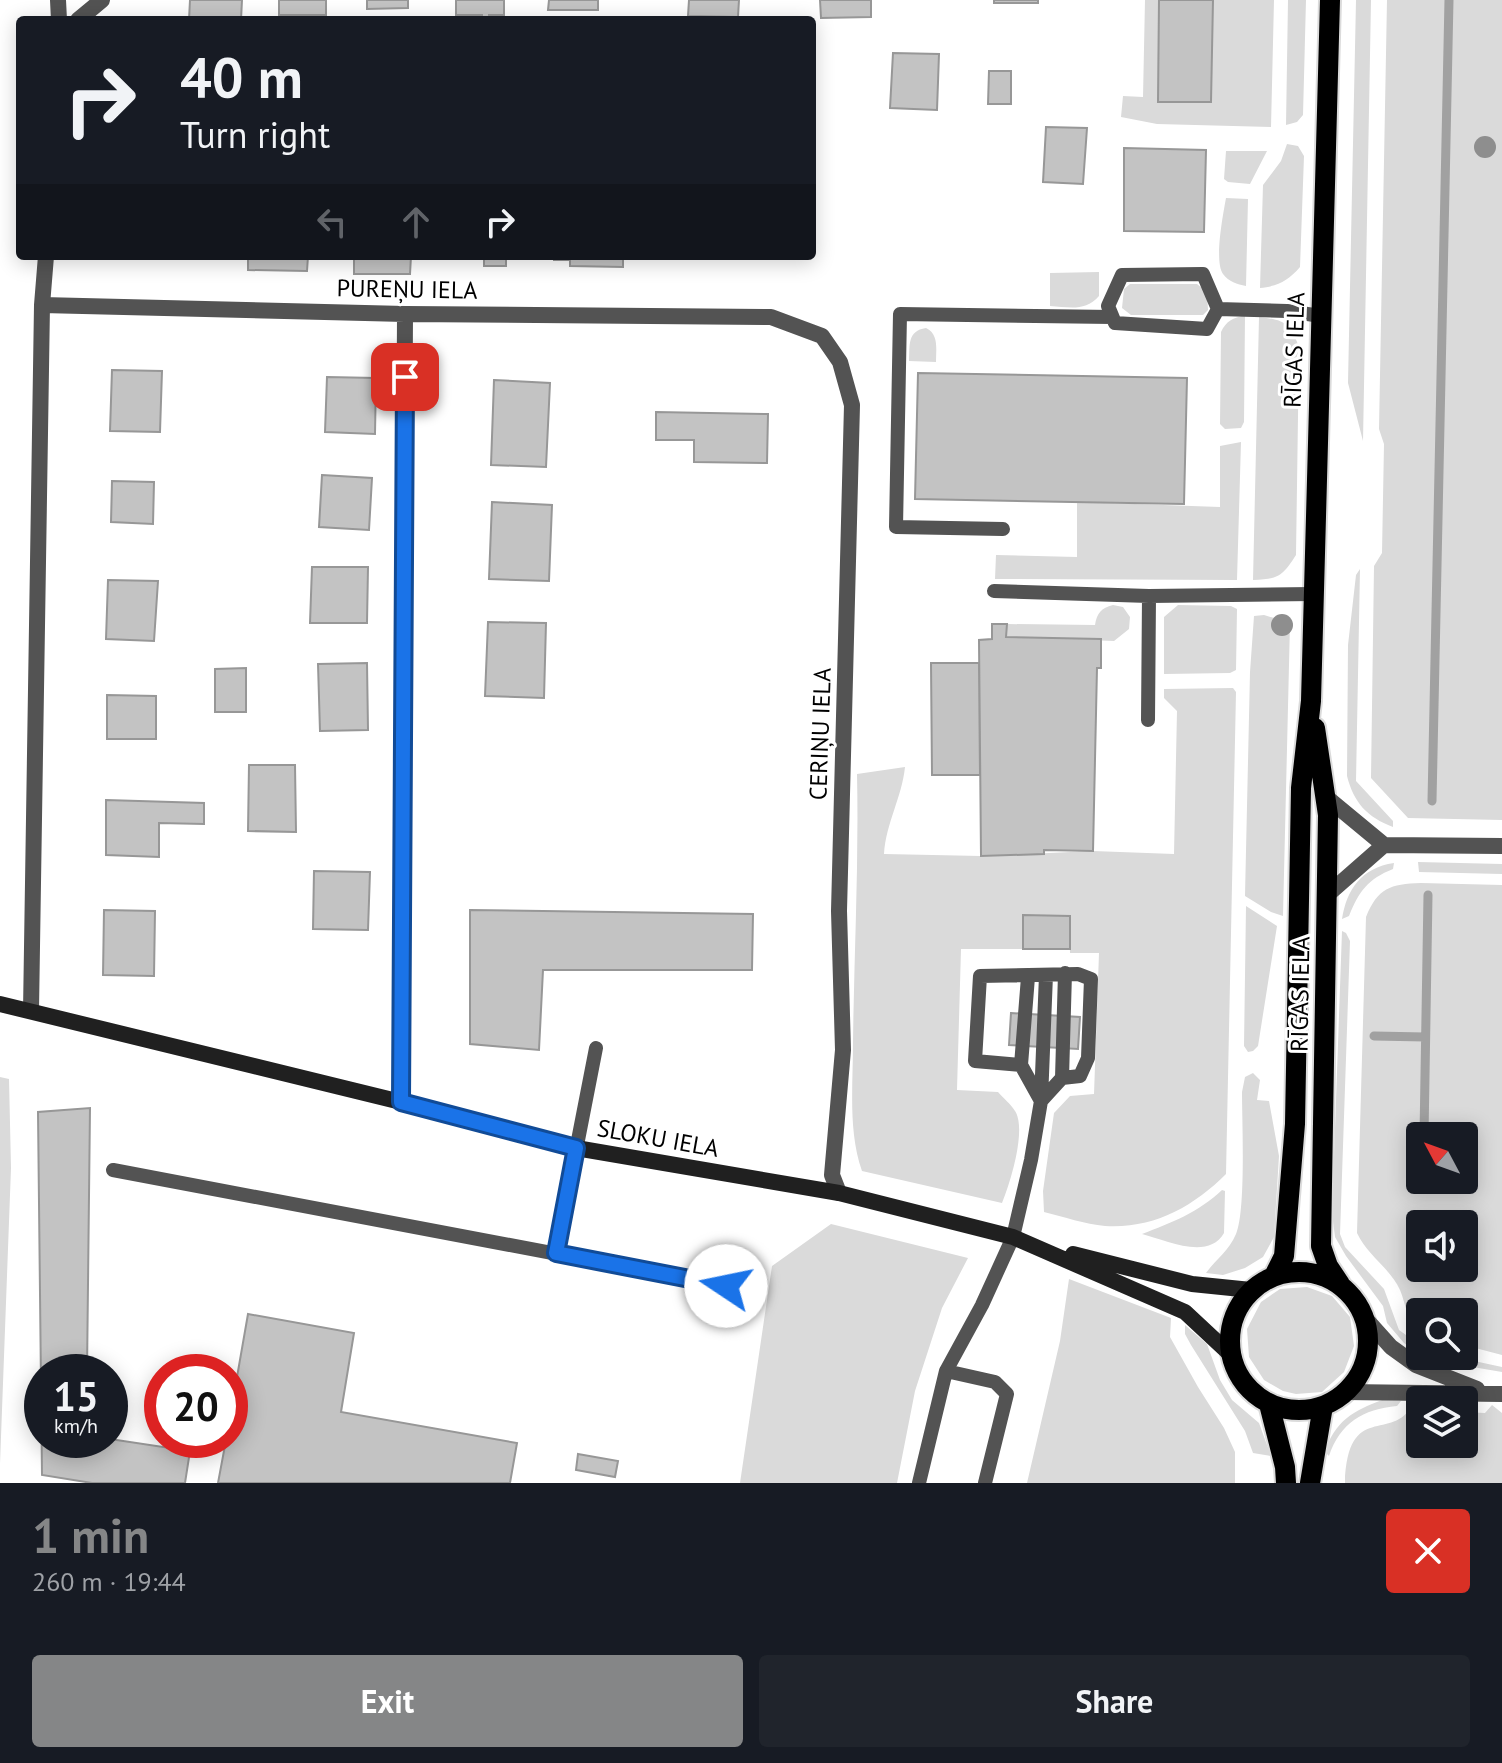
<!DOCTYPE html>
<meta charset="utf-8">
<style>
:root{--surface:#171b24;--page:#20242c;--text:#f1f3f6;--muted:#9ea1a6;--accent:#858687}
body{margin:0;font-family:"PT Sans",sans-serif;background:var(--page);color:var(--text);height:100vh;display:flex;flex-direction:column;font-size:30px;white-space:nowrap}
*{box-sizing:border-box;margin:0}
p{font-size:26px;color:var(--muted)}
.icon{flex:none;width:44px;height:44px;fill:none;stroke:currentColor;stroke-width:2;stroke-linecap:round;stroke-linejoin:round}
.map{position:relative;height:1483px;overflow:hidden}
.sheet{display:flex;flex-direction:column;background:var(--surface);flex:1}
.sheet>*{flex:none}
.guide{position:absolute;left:16px;top:16px;width:800px;height:244px;border-radius:8px;box-shadow:0 4px 20px #0003;background:#171b24;color:var(--text);overflow:hidden}
.needle{width:52px;rotate:311deg}
.fabs{position:absolute;left:1406px;top:1122px;display:grid;gap:16px}
.fabs a{display:grid;place-items:center;width:72px;height:72px;border-radius:8px;background:var(--surface);box-shadow:0 4px 20px #0003;font-size:40px}
.speed{position:absolute;left:24px;top:1354px;display:flex;gap:16px;font-size:40px;font-weight:700;text-align:center}
.speed>*{display:grid;place-content:center;width:104px;height:104px;border-radius:50%;background:var(--surface);box-shadow:0 4px 20px #0003;line-height:1}
.speed small{font-size:20px;font-weight:400}
.speed .limit{border:12px solid #d22;background:#fff;color:#111}
.pin{position:absolute;display:grid;place-items:center;width:68px;height:68px;color:#fff;margin:-34px;border-radius:16px;box-shadow:0 4px 12px #0006}
.me{position:absolute;width:88px;margin:-44px;rotate:281deg;stroke-linejoin:round;filter:drop-shadow(0 0 6px #0008)}
.turn{display:flex;align-items:center;gap:28px;height:168px;padding:0 32px;font-size:36px}
.turn .icon{width:104px;height:104px;stroke-width:2.5}
.turn b{display:block;font-size:56px;line-height:68px}
.lanes{display:flex;align-items:center;height:76px;padding:0 32px;background:#0003;justify-content:center;gap:40px;direction:ltr}
.lanes .off{opacity:.35}
.round{display:grid;place-items:center;flex:none;width:84px;height:84px;border-radius:8px;background:var(--page)}
.summary{display:flex;align-items:center;justify-content:space-between;height:136px;padding:0 32px}
h1{font-size:48px;font-weight:800;line-height:60px;color:var(--accent)}
.button{display:flex;gap:16px;margin-top:auto;padding:16px 32px}
.button a{flex:1;height:92px;border-radius:8px;background:var(--accent);color:#fff;font-size:32px;font-weight:800;line-height:92px;text-align:center}
.button a+a{background:var(--page);color:var(--text)}
.map>svg:first-child{display:block}
.green{fill:#dadada;fill-rule:evenodd}
.lines{fill:none;stroke-linecap:round;stroke-linejoin:round}
.stream{stroke:#a1a1a1;stroke-width:9}
.building{fill:#c3c3c3;stroke:#979797;stroke-width:2}
.primary-casing{stroke:#dbdbdb;stroke-width:24}
.lane{stroke:#535353;stroke-width:14}
.street{stroke:#535353;stroke-width:16}
.secondary{stroke:#202020;stroke-width:16}
.primary{stroke:#000;stroke-width:20}
.tree{fill:#8e8e8e}
.route-casing{stroke:#114b97;stroke-width:20}
.route{stroke:#1a73e8;stroke-width:14}
.labels{text-anchor:middle;dominant-baseline:central;stroke-width:6;stroke-linejoin:round;paint-order:stroke}
.street-label{font-size:24px;fill:#000;stroke:#fff}
</style>
<div class="map">
<svg width="1502" height="1483" viewBox="0 0 1502 1483">
<rect width="100%" height="100%" fill="#fff"/>
<path class="green" d="M1145,0h14l-1,101 53,1 2,-102h61l-3,127 -114,-3 -36,-7 2,-21 20,1z
M1288,0h18l-3,115 -6,7 -11,3z
M1356,0h15l-8,441 -15,-58z
M1387,0h115v820l-94,-2 -37,-40 3,-212 8,-13 2,-109 -5,-15z
M1287,144l11,2 6,10 -4,111c-12,14 -22,19 -40,21l3,-103 18,-24z
M1226,151h41l-17,33 -22,-2 -4,-3z
M1226,198l22,1 -2,87c-9,-2 -17,-4 -23,-12 -9,-13 0,-59 3,-76z
M1099,272v24c-14,16 -30,11 -49,10v-33z
M1130,284h67l10,8 1,18 -5,5h-72l-9,-7 2,-19z
M1245,315l-1,107 -3,6 -16,1 -5,-5 1,-92c5,-11 12,-14 24,-17z
M1259,317c25,3 31,5 40,30l-3,208c-14,22 -18,24 -43,25z
M926,328c13,6 10,21 10,34l-27,-1c1,-16 -2,-30 17,-33z
M1241,442l-4,138 -242,-1 1,-24 81,2v-55l143,5v-61z
M1360,569l-4,212 37,40v6c-26,-10 -39,-24 -46,-51l1,-131 8,-70z
M1113,605l10,2 7,10 -1,12 -15,12 -108,-4 1,-13 88,1c2,-12 6,-17 18,-20z
M1178,605l53,1 6,3 -1,61 -6,3 -66,1v-57z
M1264,615l26,8 -7,293 -12,-4 -26,-16 5,-224 4,-56z
M1233,688l3,4 -10,482c-33,33 -73,55 -121,52 -20,-2 -41,-9 -61,-14l-1,-21 11,-78 16,-17 24,-2 5,-141h-29l-1,-37 -45,-1 -1,34h-62l-4,141 41,2c5,6 13,12 17,19 12,18 -5,73 -13,92l-140,-32c-14,-40 -9,-85 -9,-128 1,-90 6,-179 4,-269l48,-7c-3,30 -19,56 -21,87l97,2 112,-5 81,3 3,-143 -13,-13v-9z
M1418,862l84,2v10l-83,-2z
M1394,863l-1,6c-25,10 -34,22 -44,47l-7,3c5,-30 19,-51 52,-56z
M1421,883l81,2v470l-38,-10v-33h-44v17c-14,-9 -14,-25 -20,-39 -10,-22 -33,-35 -43,-57l9,-316c12,-29 24,-33 55,-34zM1420,1136h44v44h-44zM1420,1224h44v44h-44z
M1246,906l31,20 -19,120 -5,5 -5,1 -4,-6z
M1342,931l4,2 4,8 -10,293 5,13 39,42 15,41 21,15 -2,8 -14,-10 -17,-20 -4,-17 -37,-50 -11,-19 -3,-24z
M1253,1073l7,7 -3,20 12,1 10,55 -5,81 -11,20 -18,11 -22,7 -17,-2c10,-14 23,-22 30,-39 10,-23 6,-112 6,-142l3,-15z
M0,1077l9,2 2,89 -11,296z
M1222,1190l3,1 -1,42c-16,28 -58,7 -82,1 29,-11 57,-22 80,-44z
M831,1224l137,34 -26,50 -27,83 -18,92h-157l32,-217z
M1069,1279l102,39 -1,19 28,50 26,41 11,24v31h-208l33,-142z
M1307,1287l25,9 18,21 4,29 -10,26 -22,20 -26,2 -13,-3 -19,-11 -15,-23 -2,-28 14,-27 19,-13z
M1185,1325l22,19 13,36 12,20 27,23 12,33 -18,-3 -8,-22 -54,-86 -6,-11z
M1434,1356h17l51,11v5l-53,-9z
M1382,1400l19,1 -4,5c-34,3 -57,17 -68,50l-4,-4c9,-30 29,-42 57,-52z
M1413,1404l7,1v39h44v-32l21,1 7,-8 10,8v70h-157c3,-83 47,-39 68,-79z"/>
<g class="lines">
<path class="stream" d="M1432,801l17,-801
M1374,1036l51,1
M1424,1136l4,-241
M1423,1189v-9"/>
</g>
<path class="building" d="M190,0h52l-1,20h-52z
M279,0h47v15h-47z
M367,0h41v8l-41,1z
M456,0h48v15h-15v5h-7v-5h-26z
M549,0h49v10h-50z
M689,0h50l-1,17 -50,-1z
M820,0h51v17l-50,1z
M994,0h44v3h-44z
M1159,0h54l-2,102h-53z
M893,53l46,1 -2,56 -47,-2z
M989,71h22v33h-23z
M1046,127l41,1 -4,56 -40,-2z
M1124,148l82,2 -2,82 -80,-1z
M248,256h60l-1,15 -59,-1z
M354,256h57l-1,18h-56z
M484,256h22v10h-22z
M554,256h69v11l-53,-1v-6h-16z
M112,370l50,1 -2,61 -50,-1z
M918,373l269,5 -3,126 -269,-5z
M327,377l49,1 -1,56 -50,-2z
M494,380l56,3 -4,84 -55,-2z
M656,412l112,2 -1,49 -73,-1v-22h-38z
M322,475l50,3 -3,52 -50,-3z
M112,481l42,1 -1,42 -42,-2z
M492,502l60,3 -3,76 -60,-2z
M312,567h56l-1,56h-57z
M108,580l50,1 -4,60 -48,-2z
M488,622l58,1 -2,75 -59,-2z
M992,624h15l-1,13 95,2v29h-4l-4,183 -49,-1v4l-63,2 -2,-216 13,-1z
M367,663l1,67 -48,1 -2,-67z
M931,663h48l1,112h-48z
M246,668v44h-31v-43z
M107,695l49,1v43h-49z
M249,765h46l1,67 -48,-1z
M106,800l98,3v21l-45,-1v34l-53,-2z
M314,871l56,1 -2,58 -55,-1z
M104,910l51,1 -1,65 -51,-1z
M470,910l283,4 -1,56h-209l-4,80 -69,-6z
M1023,915l47,1v33h-47z
M1011,1013l69,4 -2,32 -69,-4z
M90,1108l-3,264h-45v68l68,-1 80,12 -5,32h-93l-50,-8 -4,-363z
M248,1314l106,19 -13,79 176,31 -7,40h-292l8,-43h4v-23z
M578,1454l40,7 -3,16 -39,-7z"/>
<g class="lines">
<g class="primary-casing">
<path id="primary" d="M1315,728l13,87 -7,431 7,20 12,18
M1230 1341a69 69 0 1 1 138 0a69 69 0 1 1-138 0Z
M1274,1276l10,-20 11,-132 6,-336 10,-87 19,-701
M1269,1404l16,63 1,16
M1310,1483l13,-77"/>
</g>
<path class="lane" d="M1218,309l-15,-35 -81,1 -14,31 7,17 92,6 11,-20 69,2 34,5
M1003,529l-107,-2 4,-213 212,3
M994,591l155,5
M1148,720l1,-124 164,-2
M1021,1065l-46,-4 5,-85 98,-2 13,5 -3,79 -8,18 -18,2
M1041,1100l5,-125
M1041,1101l21,-23 3,-105
M113,1170l613,116
M556,1253l40,-205
M946,1371l49,11 12,12 -22,89
M919,1483l27,-112 36,-66 31,-68 18,-77 10,-59 -20,-36 7,-88"/>
<path class="street" d="M58,0l1,20
M78,20l24,-20
M42,305l363,9 366,3 51,19 18,26 12,43 -13,506 4,139 -11,125 7,18
M1326,797l58,48
M1384,845l118,1
M1327,895l57,-50
M31,1011l11,-706 4,-49
M401,1102l4,-788
M1365,1318l26,29 25,18 61,24
M1346,1392l156,2"/>
<path class="secondary" d="M0,1004l401,98 175,46 263,45 174,44 172,75 45,42
M1073,1254l119,30 59,6"/>
<use href="#primary" class="primary"/>
</g>
<g class="tree">
<circle cx="1485" cy="147" r="11"/>
<circle cx="1282" cy="625" r="11"/>
</g>
<g class="lines">
<g class="route-casing">
<path id="route" d="M405,377l-4,725 175,46 -20,105 170,33"/>
</g>
<use href="#route" class="route"/>
</g>
<g class="labels">
<g class="street-label">
<text transform="translate(407 289) rotate(1)">PUREŅU IELA</text>
<text transform="translate(1294 350) rotate(-88)">RĪGAS IELA</text>
<text transform="translate(820 734) rotate(-88)">CERIŅU IELA</text>
<text transform="translate(1300 994) rotate(-89)">RĪGAS IELA</text>
<text transform="translate(658 1138) rotate(10)">SLOKU IELA</text>
</g>
</g>
</svg>
<div class="fabs">
<a><svg class="needle" viewBox="-14 -14 28 28"><path d="M0-13l5 13h-10z" fill="#e53935"/><path d="M0 13l5-13h-10z" fill="#9ea1a6"/></svg></a>
<a><svg class="icon" aria-label="sound" viewBox="0 0 24 24"><path d="M4 9h4l5-4v14l-5-4H4zM17 9q2 3 0 6"/></svg></a>
<a><svg class="icon" aria-label="search" viewBox="0 0 24 24"><circle cx="10" cy="10" r="6"/><path d="M15 15l6 6"/></svg></a>
<a><svg class="icon" aria-label="layers" viewBox="0 0 24 24"><path d="M12 4l9 5-9 5-9-5zM3 14l9 5 9-5"/></svg></a>
</div>
<div class="speed"><div>15<small>km/h</small></div><div class="limit">20</div></div>
<div class="pin" style="left:405px;top:377px;background:#d93025"><svg class="icon" aria-label="arrive" viewBox="0 0 24 24"><path d="M6 21V4h12l-3 4 3 4H6"/></svg></div>
<svg class="me" style="left:726px;top:1286px" viewBox="-20 -20 40 40"><circle r="19" fill="#fff"/><path d="M0-13L10 11 0 6-10 11z" fill="#1a73e8"/></svg>
<div class="guide">
<div class="turn"><svg class="icon" aria-label="right" viewBox="0 0 24 24"><path d="M7 20v-9h11M14 6l5 5-5 5"/></svg><div><b>40 m</b>Turn right</div></div>
<div class="lanes"><svg class="icon off" aria-label="left" viewBox="0 0 24 24"><path d="M17 20v-9H6M10 6l-5 5 5 5"/></svg><svg class="icon off" aria-label="ahead" viewBox="0 0 24 24"><path d="M12 20V5M6 11l6-6 6 6"/></svg><svg class="icon" aria-label="right" viewBox="0 0 24 24"><path d="M7 20v-9h11M14 6l5 5-5 5"/></svg></div>
</div>
</div>
<section class="sheet">
<div class="summary"><div><h1>1 min</h1><p>260 m · 19:44</p></div><a class="round" style="background:#d93025;color:#fff"><svg class="icon" aria-label="close" viewBox="0 0 24 24"><path d="M6 6l12 12M18 6L6 18"/></svg></a></div>
<div class="button"><a>Exit</a><a>Share</a></div>
</section>
